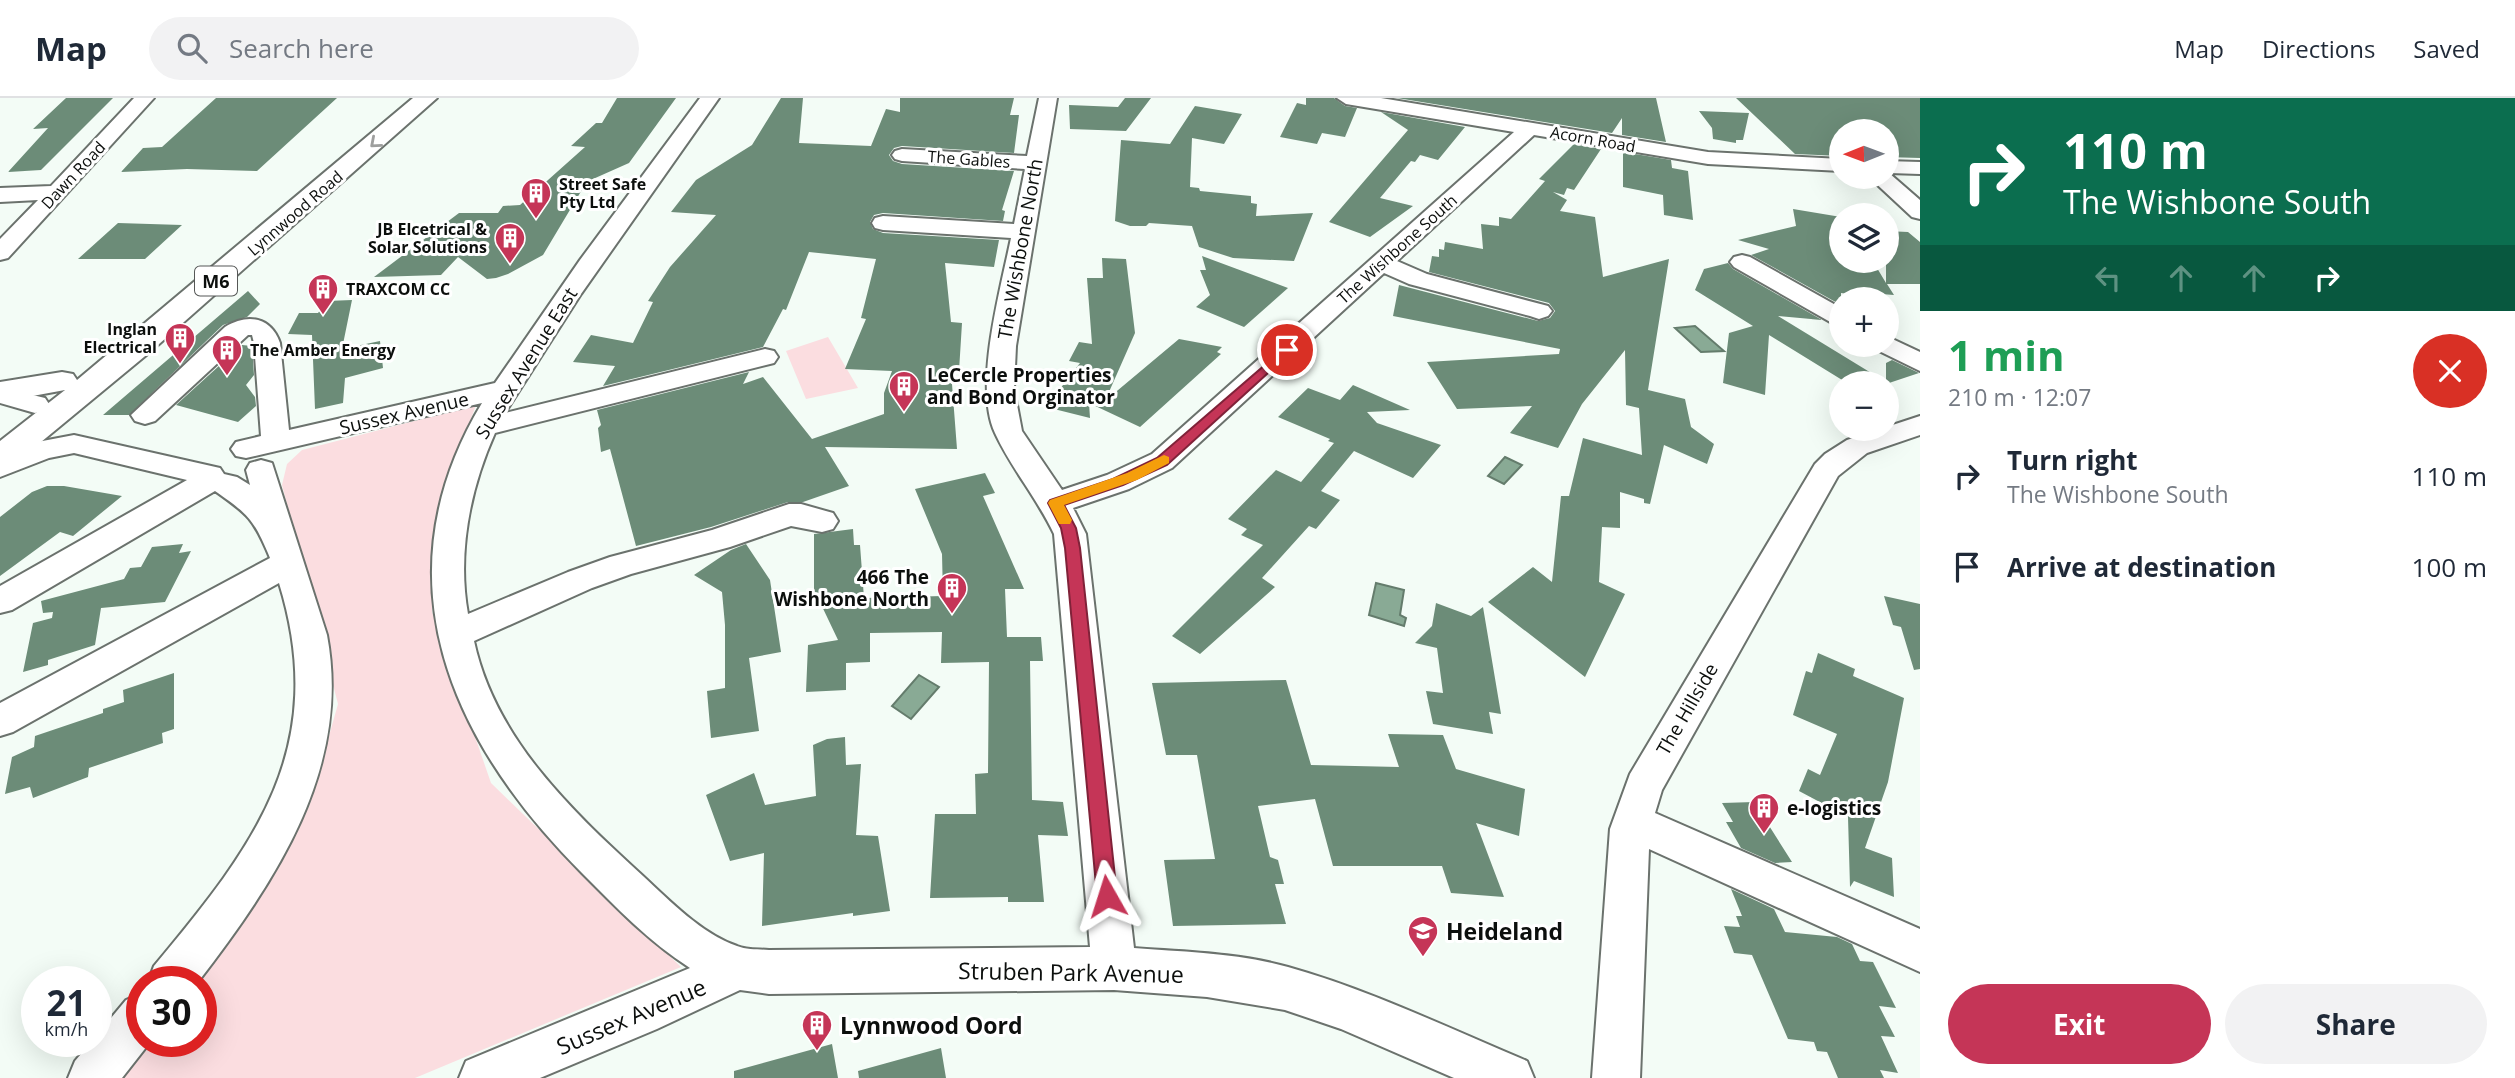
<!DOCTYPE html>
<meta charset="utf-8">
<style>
:root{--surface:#fff;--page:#f2f2f3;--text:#1f2937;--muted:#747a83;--line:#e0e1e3;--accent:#c53557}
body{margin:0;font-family:"Open Sans",sans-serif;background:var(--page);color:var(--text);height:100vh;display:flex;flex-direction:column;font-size:26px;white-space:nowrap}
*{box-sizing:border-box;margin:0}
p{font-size:23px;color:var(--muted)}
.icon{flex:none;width:38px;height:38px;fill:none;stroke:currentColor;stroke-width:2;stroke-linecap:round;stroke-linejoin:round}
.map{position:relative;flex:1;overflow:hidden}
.sheet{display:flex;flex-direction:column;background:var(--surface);width:595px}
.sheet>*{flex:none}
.hud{background:#0b6e4f;color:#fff;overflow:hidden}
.needle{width:46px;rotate:269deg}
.fabs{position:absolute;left:1829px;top:21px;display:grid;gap:14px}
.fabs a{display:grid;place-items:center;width:70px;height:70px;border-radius:50%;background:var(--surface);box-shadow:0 7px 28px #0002;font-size:35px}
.speed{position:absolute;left:21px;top:868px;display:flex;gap:14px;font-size:35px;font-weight:700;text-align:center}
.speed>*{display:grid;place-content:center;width:91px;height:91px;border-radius:50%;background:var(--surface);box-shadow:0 7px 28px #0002;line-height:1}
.speed small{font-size:18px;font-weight:400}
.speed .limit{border:10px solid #d22;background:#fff;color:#111}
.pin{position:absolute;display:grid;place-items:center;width:60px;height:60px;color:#fff;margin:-30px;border:4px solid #fff;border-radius:50%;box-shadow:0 2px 7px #0007}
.me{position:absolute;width:77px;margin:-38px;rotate:354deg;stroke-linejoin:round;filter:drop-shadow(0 0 5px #0008)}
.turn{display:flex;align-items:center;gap:24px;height:147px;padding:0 28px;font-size:32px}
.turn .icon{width:91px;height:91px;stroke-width:2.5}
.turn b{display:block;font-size:49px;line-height:60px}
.lanes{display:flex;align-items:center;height:66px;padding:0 28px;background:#0003;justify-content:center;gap:35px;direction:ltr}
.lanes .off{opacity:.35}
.round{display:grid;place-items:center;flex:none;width:74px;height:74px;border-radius:37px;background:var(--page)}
.head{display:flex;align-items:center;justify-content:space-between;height:119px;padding:0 28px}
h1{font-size:42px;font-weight:700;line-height:52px;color:#1e9e55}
.primary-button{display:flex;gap:14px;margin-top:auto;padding:14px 28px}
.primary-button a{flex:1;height:80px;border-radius:42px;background:var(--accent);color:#fff;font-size:28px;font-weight:700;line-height:80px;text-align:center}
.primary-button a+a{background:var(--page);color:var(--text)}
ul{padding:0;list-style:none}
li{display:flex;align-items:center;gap:21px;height:91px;padding:0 28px}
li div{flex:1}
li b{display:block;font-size:26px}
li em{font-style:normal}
header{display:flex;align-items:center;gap:42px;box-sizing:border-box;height:98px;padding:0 35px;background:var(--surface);border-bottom:2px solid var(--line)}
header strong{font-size:33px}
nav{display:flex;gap:38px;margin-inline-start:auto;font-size:24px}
.search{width:490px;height:63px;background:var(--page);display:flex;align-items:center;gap:18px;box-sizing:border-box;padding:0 24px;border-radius:38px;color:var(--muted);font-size:26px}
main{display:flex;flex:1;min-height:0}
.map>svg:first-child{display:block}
.green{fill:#fbdde0}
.water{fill:#89aa95;stroke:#647c6c;stroke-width:2}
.building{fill:#6c8c78}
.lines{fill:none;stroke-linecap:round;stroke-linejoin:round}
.minor-casing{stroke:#6b726d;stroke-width:4}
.major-casing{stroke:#6b726d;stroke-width:4}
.minor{fill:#fff;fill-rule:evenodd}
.major{fill:#fff;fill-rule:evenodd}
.oneway{stroke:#9e9f9e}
.route{fill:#c53557;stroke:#802239;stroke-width:2}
.slow{fill:#f59e0b}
.labels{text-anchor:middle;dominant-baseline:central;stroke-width:6;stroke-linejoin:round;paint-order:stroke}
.far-street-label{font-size:16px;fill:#0c0f0d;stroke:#fff}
.far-poi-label{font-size:16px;font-weight:bold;fill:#0c0f0d;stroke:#fff;text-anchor:start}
.shield{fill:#fff;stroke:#555756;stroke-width:2}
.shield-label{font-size:18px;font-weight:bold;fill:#0c0f0d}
.street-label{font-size:19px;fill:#0c0f0d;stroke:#fff}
.poi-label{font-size:19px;font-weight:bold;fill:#0c0f0d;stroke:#fff;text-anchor:start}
.near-poi-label{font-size:23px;font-weight:bold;fill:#0c0f0d;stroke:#fff;text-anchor:start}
.near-street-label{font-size:23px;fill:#0c0f0d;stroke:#fff}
</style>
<header>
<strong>Map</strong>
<div class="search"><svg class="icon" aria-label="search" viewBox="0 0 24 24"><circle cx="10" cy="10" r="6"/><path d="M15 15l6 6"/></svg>Search here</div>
<nav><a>Map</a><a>Directions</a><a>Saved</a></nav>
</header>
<main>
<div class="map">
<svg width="1920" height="980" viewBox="0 0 1920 980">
<rect width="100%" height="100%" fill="#f3fcf6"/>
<path class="green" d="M828,239l30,51 -52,11 -20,-48z
M476,307l-38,104 -6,103 59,171 190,184 -266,111h-296l25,-37h57v-59h-15l123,-175 29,-103 -56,-219 5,-21 15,-14z"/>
<path class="water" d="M1695,228l29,25 -23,1 -26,-24z
M1505,359l17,8 -18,19 -16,-8z
M1376,485l28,7 -4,25 6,3 -2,8 -35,-11z
M919,577l20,12 -28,32 -19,-13z"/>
<path class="building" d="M66,0h47l-72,72 -33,2 40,-44 -15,1z
M216,0h121l-80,73 -70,-2 -66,3 22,-24 19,-1z
M617,0h59l-47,65 -54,24 8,1 -40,67 -35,19 -12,4 -9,1 -29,-22 -17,18 -67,2 85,-64h39l5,-7 17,-1 65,-58 -14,-1 25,-23h6z
M781,0h22l-4,45 72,3 15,-37 14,3v-14h114l-4,17h9l-5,38 -112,-7 -8,2 -5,7 4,6 9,3 112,7 -12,39 3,1 -2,10 -120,-8 -9,2 -4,7 3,7 10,4 116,7 -5,27 -49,-4 6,59 11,1 -3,48h-8l6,78 -132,-2 24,39 -46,16h-15l-77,25 -75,19 -26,-97 -9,3 -3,-24 3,-3 -4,-15 152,-38 -6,12 20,-7 49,62 72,-25v-21l8,-22 -47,-2 21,-50 -5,-1 15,-59 -67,-7 -23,58 -3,-1 -20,38 -160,39 12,-20 -42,-4 18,-27 42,8 20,-41 -5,-1 22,-34 46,-52 -45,-3 25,-32 56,-35z
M1125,0h26l-25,33 -56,-2 -1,-24 49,2z
M1306,0h28l11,8 12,2 -12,29 -23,-4 -5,11 -37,-7 17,-34 9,2z
M1397,0h259l10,44 -44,-7v-17l-10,15z
M1736,0h184v60l-34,-1v-26h-45v25l-46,-2z
M1195,8l47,8 -18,30 -32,-6 -2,49 9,1 1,3 51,5v7l6,1 -1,12 57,-3 -19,48 -61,-3 -34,-11 -7,-21 -43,-3 -3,3h-16l-15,-5 6,-81 49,4z
M1699,13l50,2 -6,27h-7v3l-23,-4 -1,-11z
M1381,14l84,15 -27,33 -18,-5 -5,7 -4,-1 -31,37 33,8 -43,31 -41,-15 79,-92z
M1574,46l27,5 -27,41 -7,-2 -3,7 -11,-3 14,8 -7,11 35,6 8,60 66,-18 -21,131 37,9 6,28 23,17 -7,20 -43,-19 -14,59 -6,-1v-4l-24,-7v36l-18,-1 -3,55 26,12 -40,83 -97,-75 45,-35 19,15 9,-86h8l14,-58 59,17 -3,-47 -13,-3 -1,-55 -43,54 -24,44 -48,-15 22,-27 -75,3 -30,-47 132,-8 1,-5 -167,-33 6,-31 139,36 12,-3 5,-7 -6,-8 -120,-31 3,-16 7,1v-8l5,1 1,-8 38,7 -2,-25 18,2v-9l12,2 34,-38 -6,-2z
M1623,54l48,8 1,8 16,3 5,49 -29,-5 -1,-20 -40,-8z
M1793,111l48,8v44l33,2 12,20v-52l22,1 12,10v42h-33l7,11 -13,-1 3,4 -43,-5v12l-90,-50 18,-6 -31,-9 58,-14z
M118,125l64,2 -37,34h-67z
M1202,158l86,32 -44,39 -48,-20 14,-12 -10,-25h6z
M1102,160l24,1 9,74 -30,68 74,-62 43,8 -5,5 4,2 -81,73 -51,-24 1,15 -44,-11 34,-44 -11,-2 10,-19 13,2 -5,-66h16z
M1728,165l5,6 89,51 -44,-4 108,66v-19l6,-3 27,13 -33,11 -39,-1 -78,-48 -4,60 -42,-12 6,-50 24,-7 -58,-36 9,-21z
M248,193l12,13 -13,13 -24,8 -94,90h-26z
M352,202l-10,49 38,-8 3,27 -38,10 -2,25 -28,6 -3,-74 -24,-1 11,-21h19l9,-12z
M242,247l10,1 2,29 -8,10 9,12 1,9 -18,16 -62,-17z
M1353,287l57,25 -43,2 10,11 64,22 -28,33 -59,-27 -33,40 19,9 -24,29 -7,-3 -47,52 13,9 -75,67 -28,-18 91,-91 -22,-10 6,-6 -19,-10 48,-49 25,12 33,-39 -6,-2 2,-2 -52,-22 30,-29 32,12z
M985,375l10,20 -12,3 41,93h-19l2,48h34l2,24h-13l2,139 31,2 5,34 -30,-1 6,67h-36v-5l-78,1 5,-84h41l-1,-40 13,-1 1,-111 -48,1 1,-31 -72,1v29l-24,1v27l-40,2 2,-47 30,-5 -20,-42h-4v-64l39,-5 1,16h6l4,53 79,-2 -1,-42 -27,-65z
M47,388h17l58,10 -49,40 -13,-4 -60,44v-59l32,-25z
M183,446l-4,9 12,-2 -26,51 -64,6 -6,37 -47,15v5l-25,7 10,-49 19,-5 1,-6 -10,1 -2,-12 83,-22 6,-11 11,-1 11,-20z
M746,446l24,36 11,72 -32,6 10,73 -48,7 -4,-47 18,-3v-63l-3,-33 -28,-17 37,-25z
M1884,498l36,8v65l-6,1 -13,-43 -8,-2z
M1436,505l35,13 12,-9 18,107 -12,-2 4,22 -60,-10 -7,-33 17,2 -6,-45 -22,-5 17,-17z
M1818,555l37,16 -2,7 51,22 -16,84 -23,66 27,10 2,39 -40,-16 -4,6 -2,-70 -49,-26 9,-22 12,6 17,-41 -44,-19 13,-44 6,2z
M174,575v56l-12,4 1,10 -74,25 -1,9 -55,21 -3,-11 -25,7 7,-37 22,-10 1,-11 68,-23v-4l21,-7 -1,-12z
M1286,582l25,85 88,2 -11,-33 55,1 13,34 69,20 -6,47 -43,-13 28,74 -53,-4 -9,-27h-109l-18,-67 -57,7 12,51 8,3 6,24h-9l11,40 -113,2 -9,-66 51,-1 -18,-104h-31l-14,-72z
M845,639l1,28 15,-1 -5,71 22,1 12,75 -37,5v-3l-91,13 2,-73 -34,8 -24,-66 48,-22 11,32 51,-9 -3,-51 14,-6z
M1754,704l38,60 -17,1 -34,-15 -15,-26h7l-11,-19z
M1731,791l43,20 11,23 52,5 15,7 8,17 13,1 23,46 -17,-2 16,31 -14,-1 17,37 -18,-3 4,8h-46l-11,-26 -10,-1 -3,-9 -26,-3 -36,-84 -18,-2 -10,-27 16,1 -4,-11h6z
M832,946l6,34h-104v-7z
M941,950l5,30h-87l-1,-7z"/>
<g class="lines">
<g class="minor-casing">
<path id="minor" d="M134,0h20l-146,160 -8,2v-21l38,-39 -38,2v-14l51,-2z
M700,0h19l-138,196 -76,119 260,-64 9,2 4,6 -4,6 -279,70c-25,56 -38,120 -27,181l100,-42 42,-15 102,-27 77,-26h12l32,9 5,8 -5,8 -11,3 -31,-6 -61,21 -99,27 -39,14 -118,53c21,98 98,170 169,235 27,25 59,58 94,70 10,4 22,3 32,4l321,-3 -36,-413c-17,-36 -43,-66 -59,-101 -22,-47 6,-145 16,-195l-128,-8 -8,-2 -3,-5 3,-5 8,-2 131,8 11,-55 -123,-8 -7,-2 -3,-4 3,-4 7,-2 125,7 12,-58h18l-41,248 -2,43 8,42 40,59 45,-15 45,-21 362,-322 -168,-28 -9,-6h44l327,54 133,7v12l-133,-7 -174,-29 -137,126 30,13 121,32 4,5 -4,5 -9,3 -9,-3 -121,-32 -25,-11 -212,195 -43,21 -56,19 13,26 48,414c51,4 105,5 154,19 82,23 160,61 239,94l7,17h-80l-113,-49 -56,-19 -78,-13 -93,-7 -345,4 -29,-4 -83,39 -117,49h-81l7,-17 224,-93c-41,-26 -74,-61 -108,-95 -132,-132 -205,-295 -100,-470l-236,55 -10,-2 -5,-7 5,-7 25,-6 -7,-93 -2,-8h-4l-93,86 -10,3 -10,-3 -4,-6 94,-88c23,-14 46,-10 55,16l9,87 206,-47 85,-123z
M1886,63l34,1v12l-31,-1 31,27v19l-8,-2 -43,-40h17z
M1742,157l8,2 91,51v18l-9,-3 -98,-56 -4,-5 4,-5z
M1886,238l34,16v19l-43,-21 -4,-5h13z
M0,289l45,11 4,6 -4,6 -10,3 -35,-10z
M1920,318v19l-53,18 -29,23 -176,314 -7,23 265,116v43l-271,-123 -9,229h-48l18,-249 20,-55 185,-310 10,-10 22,-14z
M74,337l146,33 4,6 13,3 13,8 -4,-15 4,-7 11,-3 11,3 55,172c25,133 -52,247 -129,347h-50l6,-16c101,-121 176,-218 125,-383l-266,149 -13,4v-33l270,-145c-16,-39 -22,-44 -55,-67l-203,119 -12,3v-27l187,-106 -113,-27 -25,5 -49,19v-21l32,-13z
M142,895v48h9l-29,37h-54l7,-17 17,-20h4v-5l30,-36z"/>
</g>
<g class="major-casing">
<path id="major" d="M413,0h24l-287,254 -138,114 -12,3v-28l65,-51 -65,12v-20l62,-10 11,2 4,6z"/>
</g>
<use href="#minor" class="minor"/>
<use href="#major" class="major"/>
</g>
<defs><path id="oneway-chevron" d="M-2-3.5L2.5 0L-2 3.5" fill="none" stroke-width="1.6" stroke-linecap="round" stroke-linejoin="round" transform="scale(1.75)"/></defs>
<use class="oneway" href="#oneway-chevron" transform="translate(375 45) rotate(139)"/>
<path class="route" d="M1287,248l4,1v5l-124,113 -44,20 -59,20 12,23 4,20 37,348 -3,6 -7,3 -7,-3 -3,-6 -32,-348 -4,-20 -13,-25 2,-3 63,-21 44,-21z"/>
<path class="slow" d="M1164,357l5,2v6l-32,17 -73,25 8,15 -2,4h-11l-11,-21 2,-3 77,-27z"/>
<defs>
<g id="building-pin" transform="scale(1.575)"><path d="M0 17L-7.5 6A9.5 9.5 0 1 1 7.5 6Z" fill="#c53557" stroke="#fff"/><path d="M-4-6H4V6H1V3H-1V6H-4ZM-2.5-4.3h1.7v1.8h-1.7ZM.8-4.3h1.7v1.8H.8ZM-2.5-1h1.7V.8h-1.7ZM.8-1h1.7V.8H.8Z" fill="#fff"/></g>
<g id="school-pin" transform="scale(1.575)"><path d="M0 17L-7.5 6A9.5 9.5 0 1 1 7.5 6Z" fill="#c53557" stroke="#fff"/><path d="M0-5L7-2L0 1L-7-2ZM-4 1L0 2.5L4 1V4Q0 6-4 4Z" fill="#fff"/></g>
</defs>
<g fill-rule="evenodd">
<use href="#building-pin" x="536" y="95"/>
<use href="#building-pin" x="510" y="140"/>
<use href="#building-pin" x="323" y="191"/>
<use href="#building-pin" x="180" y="240"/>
<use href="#building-pin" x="227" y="252"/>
<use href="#building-pin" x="904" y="288"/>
<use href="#building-pin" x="952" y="490"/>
<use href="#building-pin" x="1764" y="710"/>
<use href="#school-pin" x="1423" y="833"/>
<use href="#building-pin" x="817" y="927"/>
</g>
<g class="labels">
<g class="far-street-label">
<text transform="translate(1593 41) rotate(10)">Acorn Road</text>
<text transform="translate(969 61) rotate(4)">The Gables</text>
<text transform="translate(73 77) rotate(-47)">Dawn Road</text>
<text transform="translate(295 115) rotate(-41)">Lynnwood Road</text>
<text transform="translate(1397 151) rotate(-42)">The Wishbone South</text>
</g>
<g class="far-poi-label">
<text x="559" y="86">Street Safe<tspan x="559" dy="18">Pty Ltd</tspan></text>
<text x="487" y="131" text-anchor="end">JB Elcetrical &amp;<tspan x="487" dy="18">Solar Solutions</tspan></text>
<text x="346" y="191">TRAXCOM CC</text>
<text x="157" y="231" text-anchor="end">Inglan<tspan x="157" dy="18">Electrical</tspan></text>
<text x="250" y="252">The Amber Energy</text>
</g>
<rect class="shield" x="195" y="168.5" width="42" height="29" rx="5"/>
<g class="shield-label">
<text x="216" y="183">M6</text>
</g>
<g class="street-label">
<text transform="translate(1020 151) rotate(-80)">The Wishbone North</text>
<text transform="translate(526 265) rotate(-58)">Sussex Avenue East</text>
<text transform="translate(404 315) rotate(-13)">Sussex Avenue</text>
<text transform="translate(1687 611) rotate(-60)">The Hillside</text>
</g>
<g class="poi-label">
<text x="927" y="277">LeCercle Properties<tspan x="927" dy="22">and Bond Orginator</tspan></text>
<text x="929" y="479" text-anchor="end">466 The<tspan x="929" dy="22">Wishbone North</tspan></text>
<text x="1787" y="710">e-logistics</text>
</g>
<g class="near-poi-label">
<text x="1446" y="833">Heideland</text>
<text x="840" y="927">Lynnwood Oord</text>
</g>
<g class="near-street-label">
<text transform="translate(1071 874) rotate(1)">Struben Park Avenue</text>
<text transform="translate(631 918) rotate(-23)">Sussex Avenue</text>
</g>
</g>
</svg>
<div class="fabs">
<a><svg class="needle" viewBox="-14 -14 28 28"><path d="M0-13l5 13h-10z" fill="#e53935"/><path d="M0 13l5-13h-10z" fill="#747a83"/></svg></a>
<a><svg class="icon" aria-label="layers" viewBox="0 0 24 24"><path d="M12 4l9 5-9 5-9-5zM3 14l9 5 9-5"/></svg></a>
<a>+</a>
<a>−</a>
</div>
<div class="speed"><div>21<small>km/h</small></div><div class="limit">30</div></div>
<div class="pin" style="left:1287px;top:252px;background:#d93025"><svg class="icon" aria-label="arrive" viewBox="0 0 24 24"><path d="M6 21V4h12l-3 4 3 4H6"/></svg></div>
<svg class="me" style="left:1107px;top:798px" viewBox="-20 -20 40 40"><path d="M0-17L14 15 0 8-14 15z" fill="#c53557" stroke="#fff" stroke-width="4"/></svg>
</div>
<section class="sheet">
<div class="hud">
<div class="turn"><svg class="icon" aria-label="right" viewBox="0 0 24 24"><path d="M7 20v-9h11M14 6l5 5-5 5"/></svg><div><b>110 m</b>The Wishbone South</div></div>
<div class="lanes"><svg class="icon off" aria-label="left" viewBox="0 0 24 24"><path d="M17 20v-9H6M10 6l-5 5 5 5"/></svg><svg class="icon off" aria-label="ahead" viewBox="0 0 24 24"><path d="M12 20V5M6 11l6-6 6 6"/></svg><svg class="icon off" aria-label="ahead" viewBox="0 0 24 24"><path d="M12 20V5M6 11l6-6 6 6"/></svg><svg class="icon" aria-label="right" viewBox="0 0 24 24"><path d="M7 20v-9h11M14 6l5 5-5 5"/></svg></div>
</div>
<div class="head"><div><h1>1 min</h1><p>210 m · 12:07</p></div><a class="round" style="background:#d93025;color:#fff"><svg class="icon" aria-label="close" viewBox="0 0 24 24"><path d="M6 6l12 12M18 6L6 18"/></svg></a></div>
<ul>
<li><svg class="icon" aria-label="right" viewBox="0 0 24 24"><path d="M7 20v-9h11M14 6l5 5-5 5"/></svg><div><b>Turn right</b><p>The Wishbone South</p></div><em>110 m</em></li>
<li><svg class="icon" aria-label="arrive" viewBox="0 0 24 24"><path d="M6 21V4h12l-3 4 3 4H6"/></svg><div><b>Arrive at destination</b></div><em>100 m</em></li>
</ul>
<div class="primary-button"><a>Exit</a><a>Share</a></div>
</section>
</main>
